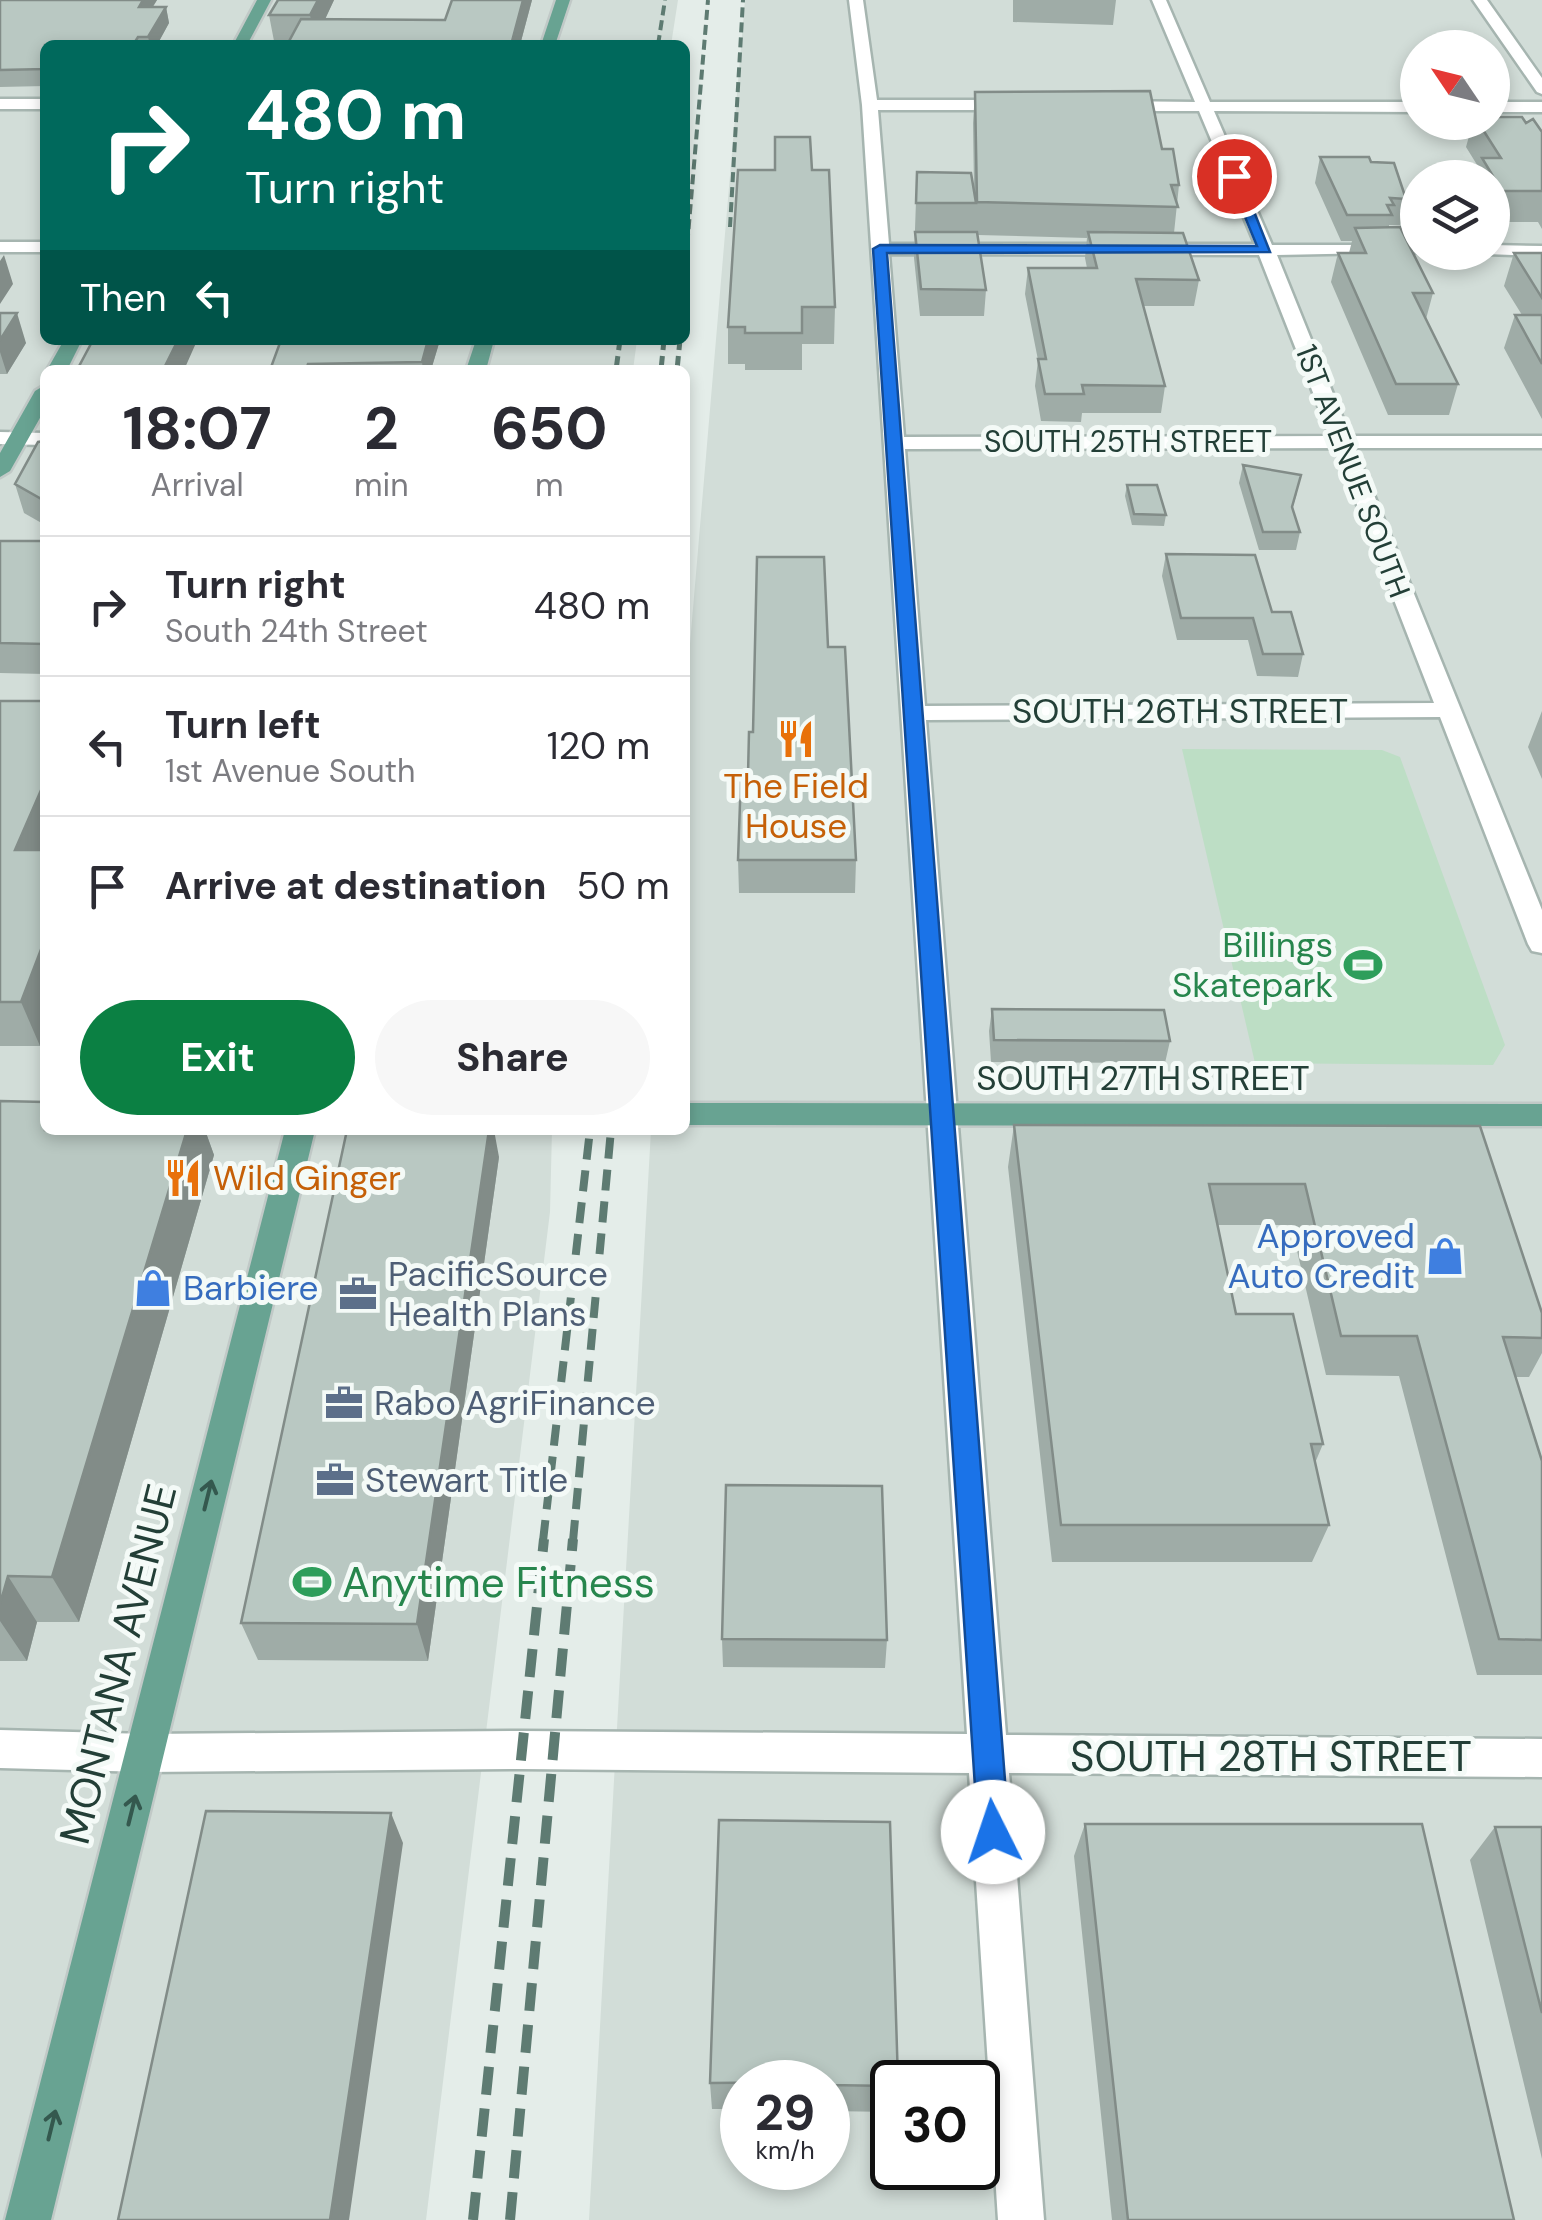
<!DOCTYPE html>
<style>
:root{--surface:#fff;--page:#f7f7f7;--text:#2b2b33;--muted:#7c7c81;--line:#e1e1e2;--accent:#0b8043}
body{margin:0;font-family:"DM Sans",sans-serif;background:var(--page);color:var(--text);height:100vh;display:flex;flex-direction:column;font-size:38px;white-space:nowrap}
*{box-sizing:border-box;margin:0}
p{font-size:32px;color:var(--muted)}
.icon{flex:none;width:55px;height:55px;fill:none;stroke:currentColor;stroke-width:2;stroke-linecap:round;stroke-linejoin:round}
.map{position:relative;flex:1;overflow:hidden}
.panel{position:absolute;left:40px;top:365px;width:650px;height:770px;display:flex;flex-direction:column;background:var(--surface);border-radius:15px;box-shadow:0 5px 15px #0003}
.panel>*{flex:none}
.banner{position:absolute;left:40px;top:40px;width:650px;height:305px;border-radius:15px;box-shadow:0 5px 15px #0003;background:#00695c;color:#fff;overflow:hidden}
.needle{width:65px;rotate:305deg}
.fabs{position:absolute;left:1400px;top:30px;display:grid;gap:20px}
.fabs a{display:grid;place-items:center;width:110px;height:110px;border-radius:50%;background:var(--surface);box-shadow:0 5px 15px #0003;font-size:50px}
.speed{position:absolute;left:720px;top:2060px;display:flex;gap:20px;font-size:50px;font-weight:700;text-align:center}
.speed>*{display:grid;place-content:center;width:130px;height:130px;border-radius:50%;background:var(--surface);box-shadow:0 5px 15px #0003;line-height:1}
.speed small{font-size:25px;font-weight:400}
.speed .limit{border:5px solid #111;border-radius:15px;background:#fff;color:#111}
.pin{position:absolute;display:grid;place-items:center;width:85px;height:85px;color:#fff;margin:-42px;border:5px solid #fff;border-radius:50%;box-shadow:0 2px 10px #0007}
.me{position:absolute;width:110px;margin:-55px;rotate:356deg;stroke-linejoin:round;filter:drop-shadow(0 0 8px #0008)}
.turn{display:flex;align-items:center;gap:35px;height:210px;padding:0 40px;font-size:45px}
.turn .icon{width:130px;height:130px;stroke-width:2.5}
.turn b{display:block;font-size:70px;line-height:85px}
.then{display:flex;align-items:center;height:95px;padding:0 40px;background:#0003;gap:20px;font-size:38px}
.eta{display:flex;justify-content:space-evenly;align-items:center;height:170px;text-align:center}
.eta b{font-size:60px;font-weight:700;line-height:70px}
.button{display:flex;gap:20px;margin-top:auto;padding:20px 40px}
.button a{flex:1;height:115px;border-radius:60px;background:var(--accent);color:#fff;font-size:40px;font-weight:700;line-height:115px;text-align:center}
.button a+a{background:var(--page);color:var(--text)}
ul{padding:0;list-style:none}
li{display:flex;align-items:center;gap:30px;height:140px;padding:0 40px;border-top:2px solid var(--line)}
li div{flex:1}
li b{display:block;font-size:38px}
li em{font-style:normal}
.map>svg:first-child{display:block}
.built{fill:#d2ddd8;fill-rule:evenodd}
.green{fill:#bddec5}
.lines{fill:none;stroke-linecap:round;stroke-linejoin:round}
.minor-casing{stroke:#a6b5b0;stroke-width:5}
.major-casing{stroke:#c1c9c7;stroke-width:5}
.minor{fill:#fff;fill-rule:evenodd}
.major{fill:#68a392;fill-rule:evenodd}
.rail-far3{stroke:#5e7b72;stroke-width:4;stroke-dasharray:10 5;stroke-linecap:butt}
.rail-far2{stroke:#5e7b72;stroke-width:5;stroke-dasharray:14 6;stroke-linecap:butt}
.rail-far1{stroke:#5e7b72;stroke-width:8;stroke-dasharray:21 11;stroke-linecap:butt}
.rail{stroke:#5e7b72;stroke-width:10;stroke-dasharray:28 14;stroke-linecap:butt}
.wall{fill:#9faca7}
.shaded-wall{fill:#828c88}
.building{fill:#b9c8c2;stroke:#828c88;stroke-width:2.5}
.oneway{stroke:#34584e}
.route{fill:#1a73e8;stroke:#114b97;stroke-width:2.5}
.labels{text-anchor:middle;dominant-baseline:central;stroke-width:10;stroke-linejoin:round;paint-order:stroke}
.far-street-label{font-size:30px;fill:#233f37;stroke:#f4faf7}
.street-label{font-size:35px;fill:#233f37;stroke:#f4faf7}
.food-label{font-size:35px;fill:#c56008;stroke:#f4faf7}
.leisure-label{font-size:35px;fill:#27864d;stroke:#f4faf7;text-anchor:end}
.shop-label{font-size:35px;fill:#366cbe;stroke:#f4faf7;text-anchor:end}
.service-label{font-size:35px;fill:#4e5e75;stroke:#f4faf7;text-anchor:start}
.near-leisure-label{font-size:42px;fill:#27864d;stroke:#f4faf7;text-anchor:start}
.near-street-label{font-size:42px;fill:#233f37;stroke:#f4faf7}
</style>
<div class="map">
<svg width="1542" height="2220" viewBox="0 0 1542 2220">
<rect width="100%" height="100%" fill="#e4ede9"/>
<path class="built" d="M0,0h678l-7,45h-626v295h592l-4,30h-588v760h507l-2,82 -124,1008h-426z
M745,0h797v2220h-953l62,-1090h34v-428zM1418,48h74v74h-74zM1418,178h74v74h-74zM742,2082h86v86h-86zM892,2082h86v86h-86z"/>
<path class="green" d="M1182,749l200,1 18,7 105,288 -12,20 -238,-2z"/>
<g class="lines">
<g class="minor-casing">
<path id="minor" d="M849,0h14l14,100h135l8,5 -8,5h-134l11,134h366l-56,-133h-86l-8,-5 8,-5 82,1 -43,-102h14l44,102h208v10l-204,-1 58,134h146v7h7l-148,3 73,181h192v12h-187l187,462v43l-10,-2 -4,-7 -88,-227 -514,3 80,1015 536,4v38l-533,-4 35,447h-46l-29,-447 -449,-4 -374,3 -146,-4v-38l146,4 374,-3 447,3 -105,-1629zM889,254l370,1 71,181 -426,1zM1335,448l99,255 -509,3 -20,-257z
M1473,0h14l55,78v16l-5,-2z
M0,99h45v10h-45z
M1492,102h50v10h-50z
M0,242h45v10h-45z
M1492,245l50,1v10l-56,-2 6,-2z
M0,432l45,1v12l-45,-1z"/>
</g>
<g class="major-casing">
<path id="major" d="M257,0h14l-24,45h-14z
M556,0h14l-15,45h-14z
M64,340h18l-15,30h-20z
M476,340h18l-8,30h-20z
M45,385v24l-35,62 -10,6v-24l35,-62z
M685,1103l857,1v22l-857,-1z
M285,1130h30l-264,1090h-46z"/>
</g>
<use href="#minor" class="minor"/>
<use href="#major" class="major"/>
<path class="rail-far3" d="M658,45l7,-45
M730,227l13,-227
M686,259l22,-259"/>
<path class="rail-far2" d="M685,276l2,-19
M616,370l4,-30
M661,370l3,-30
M677,370l3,-30"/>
<path class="rail-far1" d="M543,1541l47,-411
M573,1541l38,-411"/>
<path class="rail" d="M473,2220l71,-681
M510,2220l63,-681"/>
</g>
<path class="wall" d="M0,0h157l-4,7h13l3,16 -12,22h-112v41l-45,1z
M278,0h56l-9,19 120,1 7,-20h80l-12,45h-233l2,-4h-15l-5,-26z
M1013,0h103l-3,25 -100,-3z
M975,92l187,57 17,36 -5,48 25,47 -5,26h-51l22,80 -4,27h-79l-1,9 -40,-1 -6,-35 3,-26 -13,-66 3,-26h59l-2,-10 2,-20 -109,-3 8,55 -2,26h-64l-6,-58 3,-86 57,16 -1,-65z
M1473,122l53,1 16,9v97l-4,-7h-45l-1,-44h-15l2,-10 -13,-21z
M1320,157l51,5 35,37 -6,26h-11v3l44,65 -7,26 32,65 -9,31h-61l-57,-133 7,-29h11l3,-12h-11l-26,-58z
M812,170l23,137 -1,37h-32v26h-57v-6h-17v-37z
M1514,253h28v166l-38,-71 11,-33h7l-18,-29z
M0,313l26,30 -19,31h-7z
M440,340l-9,30h-161z
M45,441v84l-21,-12 -9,-29z
M1243,465l54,28 -5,16 8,23 -4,18h-37l-20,-67z
M1127,485l39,30 -2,11 -32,-1 -7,-29z
M0,541h45v133l-45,-1z
M1166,554l106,58 31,42 -5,23 -41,-1 -9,-36h-71l-15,-64z
M828,647l28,213 -1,33h-116l-1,-33 15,-128z
M0,701h45v329l-5,16h-40z
M1542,711v68l-14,-32z
M992,1009l178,32 -5,22 -174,-1 -2,-31z
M0,1101l45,29h160l9,25 -135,467h-42l-10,39h-27z
M1014,1125l466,1 62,187v40l-13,24h-13l26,84v214h-65l-78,-299 -73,-1 -35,-150h-73l18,89 87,130 -8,19 14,62 -17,37h-260l-44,-395z
M499,1157l-71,504 -170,-1 -17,-37z
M722,1639l165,1 -2,28 -162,-1z
M719,1820l171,2 8,260h-6v30l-64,-1v-29h-86v27h-30l-2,-26z
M1085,1824l429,396h-402l-38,-364z
M1495,1827h47v332l-72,-299z"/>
<path class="shaded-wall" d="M143,0h14l-15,23 -3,-16z
M318,0h16l-19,41 -5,-26z
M523,0h9l-12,45h-9z
M166,7l3,16 -12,22h-7l-2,-8z
M4,255l9,29 -13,20v-43z
M17,313l9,30 -19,31 -7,-22v-12z
M178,340h17l1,3 -12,27h-21z
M428,340h12l-9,30h-8l-1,-8z
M45,781v81l-30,-12z
M45,939v91l-5,16 -19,-44z
M187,1130h18l9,25 -135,467 -27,-45z
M489,1130h5l5,27 -71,504 -11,-37z
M8,1576l29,46 -10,39 -27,-40v-17z
M391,1813l12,30 -54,377h-19z"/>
<path class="building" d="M0,0h143l-4,7h27l-18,30h-10l-5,8h-88v24l-45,1z
M278,0h40l-8,15h-41z
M452,0h71l-12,45h-224l14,-26 144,1z
M1150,91l12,58h11l6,36h-8l7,22 -201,-5 -2,-110z
M1492,117h30l4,6 7,-4 9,13v59h-40l-20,-33h19l-23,-36h14z
M775,137h35l2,33h17l6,137h-33v26h-57v-6h-17l10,-157h37z
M1320,157h49l2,5 23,1 12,36 -16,-1 4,7h-7l5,10h-45z
M917,172l54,1 5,30h-60z
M1400,227l33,66h-20l45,91h-62l-58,-131h28l-11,-25z
M915,232h62l9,58 -65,-1z
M1088,232l95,1 16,47 -63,-1 29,107 -83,-1 2,9h-39l-7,-35h8l-18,-91h69z
M1514,253h28v45z
M0,313h17l-17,27z
M1515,315h27v49z
M93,340h85l-15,30h-86z
M281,340h147l-6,22 -114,2 -2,6h-36z
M45,441v60l-30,-17 23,-42z
M1243,465l58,10 -9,32 8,25h-37z
M1127,485h30l9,30 -32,-1z
M0,541h45v103l-45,-1z
M1166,554l89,1 17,57h19l12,42h-40l-10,-36h-72z
M757,557h67l4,90h17l11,213h-118l3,-85h7l1,-43h4z
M0,701h45v80l-30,69h30v89l-24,63h-21z
M992,1009l172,1 6,31 -176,-1z
M0,1101l45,1v28h142l-135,447 -44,-1 -8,28z
M1014,1125l466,1 62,187v25l-39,-1 39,124v179l-43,-1 -82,-303h-76l-36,-152h-96l27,130h57l30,130h-12l18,81h-268z
M347,1130h142l-72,494 -176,-1z
M726,1485l156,1 5,154 -165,-1z
M206,1811l185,2 -61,407h-212z
M719,1820l171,2 8,260h-6v4l-64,-1v-3l-118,1z
M1085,1824h337l92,396h-386z
M1495,1827h47v186z"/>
<defs><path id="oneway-shaft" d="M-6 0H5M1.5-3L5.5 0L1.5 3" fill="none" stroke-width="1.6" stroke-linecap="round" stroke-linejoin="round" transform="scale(2.5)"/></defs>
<g class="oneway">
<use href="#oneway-shaft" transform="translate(208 1495) rotate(-76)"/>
<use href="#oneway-shaft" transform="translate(132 1810) rotate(-76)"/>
<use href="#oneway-shaft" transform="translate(52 2125) rotate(-76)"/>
</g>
<path class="route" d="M1234,172l6,4 30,76 -383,1 122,1579 -5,11 -11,5 -11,-5 -4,-11 -105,-1583 7,-4 377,1 -29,-70z"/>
<defs>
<g id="restaurant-bare" transform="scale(3)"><path d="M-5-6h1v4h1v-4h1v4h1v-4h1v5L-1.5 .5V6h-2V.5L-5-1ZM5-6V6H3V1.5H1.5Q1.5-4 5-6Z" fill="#e8710a" stroke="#f4faf7" stroke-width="2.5" paint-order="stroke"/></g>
<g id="stadium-bare" transform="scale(3)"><path d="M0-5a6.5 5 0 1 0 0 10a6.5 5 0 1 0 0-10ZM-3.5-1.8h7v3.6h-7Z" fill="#2e9e5b" stroke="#f4faf7" stroke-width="2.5" paint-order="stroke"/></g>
<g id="shop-bare" transform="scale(3)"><path d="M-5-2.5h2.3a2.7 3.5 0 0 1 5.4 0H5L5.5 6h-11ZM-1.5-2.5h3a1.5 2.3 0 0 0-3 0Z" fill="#3f7fe0" stroke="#f4faf7" stroke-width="2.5" paint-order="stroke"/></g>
<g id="office-bare" transform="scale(3)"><path d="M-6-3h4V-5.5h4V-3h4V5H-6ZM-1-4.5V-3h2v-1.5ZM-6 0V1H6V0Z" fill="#5c6f8a" stroke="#f4faf7" stroke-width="2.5" paint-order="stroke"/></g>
</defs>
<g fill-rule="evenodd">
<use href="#restaurant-bare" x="796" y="739"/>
<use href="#stadium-bare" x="1363" y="965"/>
<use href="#restaurant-bare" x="183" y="1178"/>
<use href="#shop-bare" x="1445" y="1256"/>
<use href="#shop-bare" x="153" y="1288"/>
<use href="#office-bare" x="358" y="1294"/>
<use href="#office-bare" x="344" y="1403"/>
<use href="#office-bare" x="335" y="1480"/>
<use href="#stadium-bare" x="312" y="1582"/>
</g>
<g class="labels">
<g class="far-street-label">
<text x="1128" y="441">SOUTH 25TH STREET</text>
<text transform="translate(1353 471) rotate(69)">1ST AVENUE SOUTH</text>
</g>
<g class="street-label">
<text x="1180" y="711">SOUTH 26TH STREET</text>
<text x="1143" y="1078">SOUTH 27TH STREET</text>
</g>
<g class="food-label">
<text x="796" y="786">The Field<tspan x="796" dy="40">House</tspan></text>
<text x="213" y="1178" text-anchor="start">Wild Ginger</text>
</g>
<g class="leisure-label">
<text x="1333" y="945">Billings<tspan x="1333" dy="40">Skatepark</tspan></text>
</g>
<g class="shop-label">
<text x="1415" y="1236">Approved<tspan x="1415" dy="40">Auto Credit</tspan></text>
<text x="183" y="1288" text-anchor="start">Barbiere</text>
</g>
<g class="service-label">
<text x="388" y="1274">PacificSource<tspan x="388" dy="40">Health Plans</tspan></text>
<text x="374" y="1403">Rabo AgriFinance</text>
<text x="365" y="1480">Stewart Title</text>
</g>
<g class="near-leisure-label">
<text x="342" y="1582">Anytime Fitness</text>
</g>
<g class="near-street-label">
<text transform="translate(118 1664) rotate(-76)">MONTANA AVENUE</text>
<text x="1271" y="1756">SOUTH 28TH STREET</text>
</g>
</g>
</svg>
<div class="fabs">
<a><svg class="needle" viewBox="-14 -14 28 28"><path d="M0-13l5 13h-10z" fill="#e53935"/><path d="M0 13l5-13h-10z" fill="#7c7c81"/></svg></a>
<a><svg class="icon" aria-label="layers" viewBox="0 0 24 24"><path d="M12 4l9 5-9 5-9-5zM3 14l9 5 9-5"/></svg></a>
</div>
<div class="speed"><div>29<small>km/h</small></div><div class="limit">30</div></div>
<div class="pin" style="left:1234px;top:176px;background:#d93025"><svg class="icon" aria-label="arrive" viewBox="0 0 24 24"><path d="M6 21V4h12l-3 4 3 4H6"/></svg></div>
<svg class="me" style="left:993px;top:1832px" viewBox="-20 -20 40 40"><circle r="19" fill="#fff"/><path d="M0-13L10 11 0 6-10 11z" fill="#1a73e8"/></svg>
<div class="banner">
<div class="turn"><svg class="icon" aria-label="right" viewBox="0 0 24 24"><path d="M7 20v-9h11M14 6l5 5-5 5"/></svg><div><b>480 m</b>Turn right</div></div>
<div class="then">Then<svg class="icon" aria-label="left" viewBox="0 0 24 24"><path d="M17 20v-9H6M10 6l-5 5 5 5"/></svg></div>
</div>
<section class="panel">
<div class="eta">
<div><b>18:07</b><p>Arrival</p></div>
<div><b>2</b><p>min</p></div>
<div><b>650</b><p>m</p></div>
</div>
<ul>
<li><svg class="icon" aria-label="right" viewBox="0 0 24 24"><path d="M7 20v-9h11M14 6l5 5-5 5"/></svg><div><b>Turn right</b><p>South 24th Street</p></div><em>480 m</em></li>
<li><svg class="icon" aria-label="left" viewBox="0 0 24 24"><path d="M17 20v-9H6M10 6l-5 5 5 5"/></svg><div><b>Turn left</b><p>1st Avenue South</p></div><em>120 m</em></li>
<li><svg class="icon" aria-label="arrive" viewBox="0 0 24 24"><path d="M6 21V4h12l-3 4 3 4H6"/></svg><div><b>Arrive at destination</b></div><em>50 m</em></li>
</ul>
<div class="button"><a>Exit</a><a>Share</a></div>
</section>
</div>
